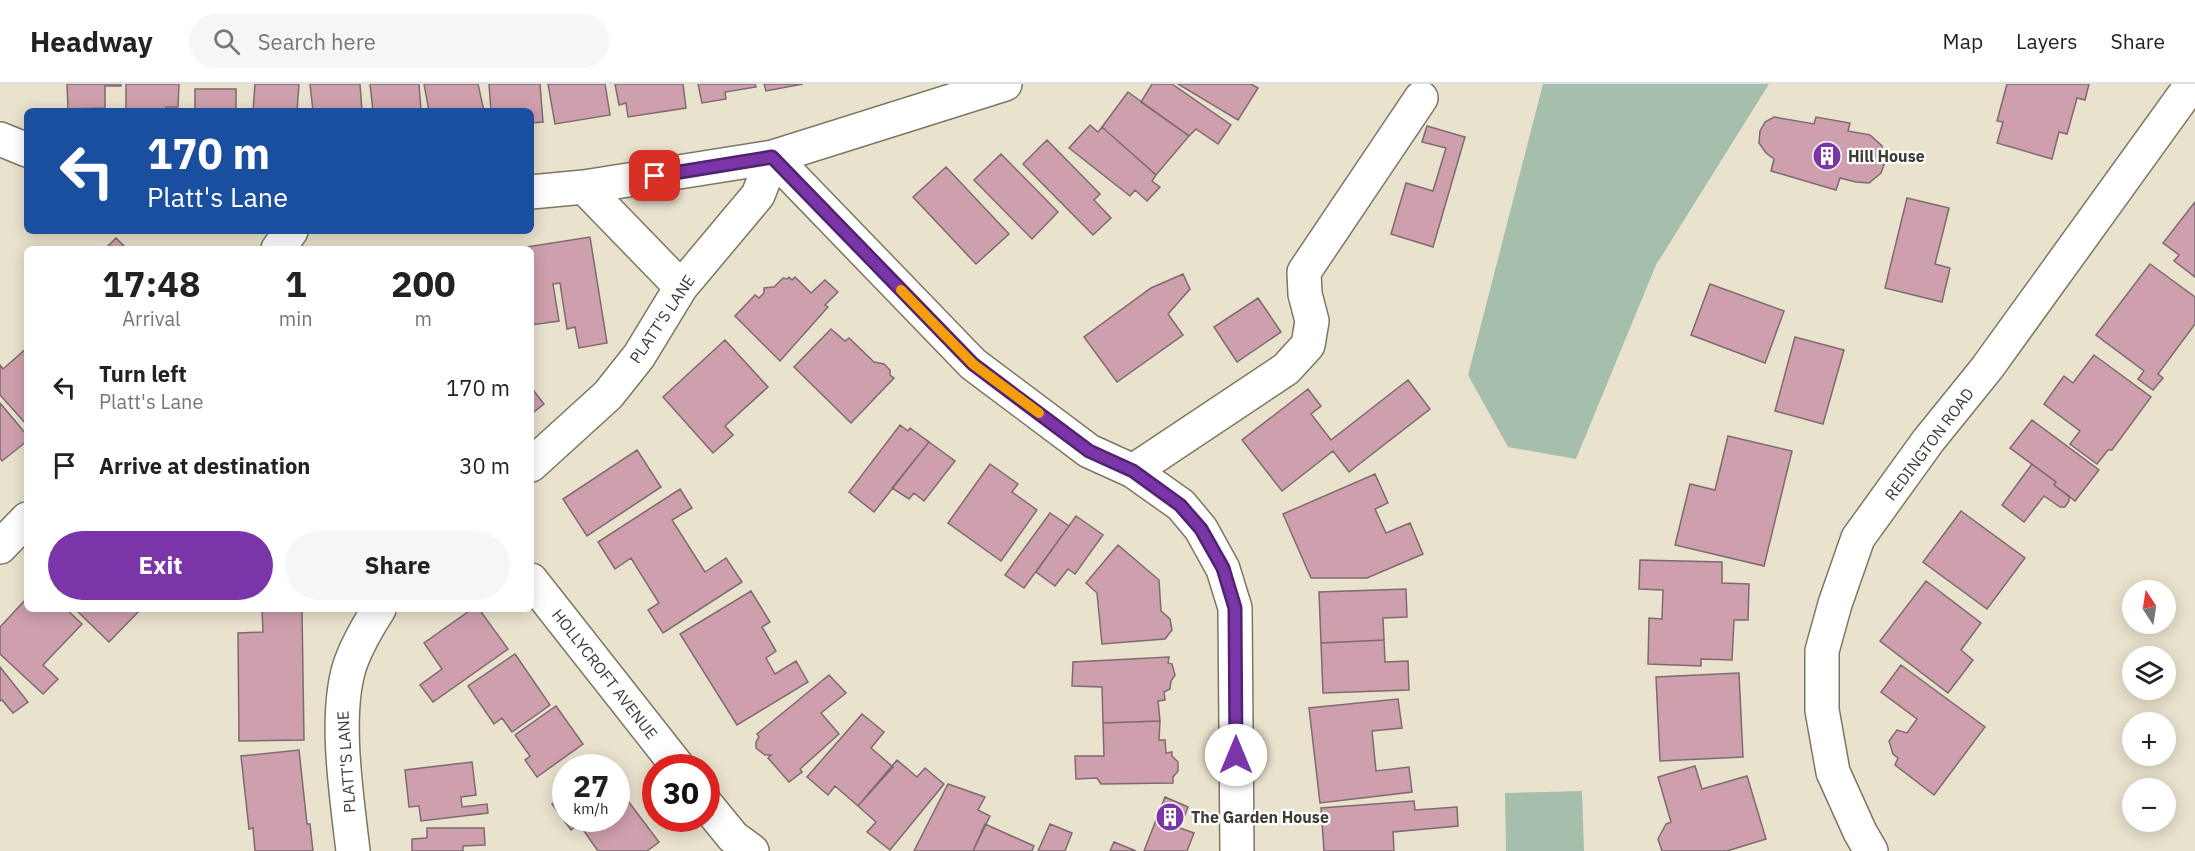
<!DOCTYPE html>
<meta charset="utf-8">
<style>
:root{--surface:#fff;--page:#f6f6f6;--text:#222;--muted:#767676;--line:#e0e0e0;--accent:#7a36a9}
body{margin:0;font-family:"IBM Plex Sans",sans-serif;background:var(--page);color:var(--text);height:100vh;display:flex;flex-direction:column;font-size:22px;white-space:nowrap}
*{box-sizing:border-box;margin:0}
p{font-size:20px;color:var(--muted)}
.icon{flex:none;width:33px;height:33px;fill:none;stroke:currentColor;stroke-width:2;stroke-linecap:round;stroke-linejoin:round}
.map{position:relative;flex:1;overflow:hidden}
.drawer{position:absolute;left:24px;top:162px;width:510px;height:366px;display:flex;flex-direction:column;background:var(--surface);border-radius:9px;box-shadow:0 3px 15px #0003}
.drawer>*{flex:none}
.banner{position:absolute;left:24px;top:24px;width:510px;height:126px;border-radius:9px;box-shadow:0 3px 15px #0003;background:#1a4fa0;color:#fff;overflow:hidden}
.needle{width:39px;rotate:348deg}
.buttons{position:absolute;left:2122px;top:496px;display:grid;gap:12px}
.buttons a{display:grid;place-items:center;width:54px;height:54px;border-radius:50%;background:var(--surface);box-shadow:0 3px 15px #0003;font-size:30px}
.speed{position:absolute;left:552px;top:670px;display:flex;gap:12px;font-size:30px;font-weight:700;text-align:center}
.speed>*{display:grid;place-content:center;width:78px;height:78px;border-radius:50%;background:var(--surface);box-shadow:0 3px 15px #0003;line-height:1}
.speed small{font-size:15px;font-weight:400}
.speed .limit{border:9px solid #d22;background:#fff;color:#111}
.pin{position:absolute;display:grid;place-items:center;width:51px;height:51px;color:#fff;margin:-26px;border-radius:12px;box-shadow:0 3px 9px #0006}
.me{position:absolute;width:66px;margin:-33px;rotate:0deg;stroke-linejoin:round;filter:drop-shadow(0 0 4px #0008)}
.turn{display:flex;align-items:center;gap:21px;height:126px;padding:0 24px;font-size:27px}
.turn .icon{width:78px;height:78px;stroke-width:2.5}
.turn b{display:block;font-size:42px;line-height:51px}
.eta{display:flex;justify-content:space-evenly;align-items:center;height:102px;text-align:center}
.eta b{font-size:36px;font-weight:700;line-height:42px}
.primary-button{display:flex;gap:12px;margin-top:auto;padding:12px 24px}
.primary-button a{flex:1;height:69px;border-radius:36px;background:var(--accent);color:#fff;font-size:24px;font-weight:700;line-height:69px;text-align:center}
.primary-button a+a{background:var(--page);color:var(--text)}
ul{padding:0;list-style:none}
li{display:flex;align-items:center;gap:18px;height:78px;padding:0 24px}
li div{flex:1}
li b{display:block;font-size:22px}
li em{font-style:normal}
header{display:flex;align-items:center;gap:36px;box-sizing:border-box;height:84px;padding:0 30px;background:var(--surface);border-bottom:2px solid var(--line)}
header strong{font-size:28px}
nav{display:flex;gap:33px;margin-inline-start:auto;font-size:21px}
.search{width:420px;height:54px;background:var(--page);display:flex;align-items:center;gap:15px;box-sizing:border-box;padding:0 21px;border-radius:33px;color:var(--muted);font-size:22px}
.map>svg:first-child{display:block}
.green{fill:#a6bfac}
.building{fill:#ce9fac;stroke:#7f6a70;stroke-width:1.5}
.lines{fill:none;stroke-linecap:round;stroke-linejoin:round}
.minor-casing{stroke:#7c7663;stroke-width:36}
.minor{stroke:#fff;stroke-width:33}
.route-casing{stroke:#4f236e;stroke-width:15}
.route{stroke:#7a36a9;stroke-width:10}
.slow{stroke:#f59e0b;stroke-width:10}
.labels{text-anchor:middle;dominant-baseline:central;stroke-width:4.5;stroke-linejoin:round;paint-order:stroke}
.poi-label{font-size:16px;font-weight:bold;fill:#3e3b33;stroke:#fff;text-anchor:start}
.street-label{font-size:16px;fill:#3e3b33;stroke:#fff}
</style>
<header>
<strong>Headway</strong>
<div class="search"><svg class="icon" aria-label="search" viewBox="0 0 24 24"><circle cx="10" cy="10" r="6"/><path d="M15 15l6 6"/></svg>Search here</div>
<nav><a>Map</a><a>Layers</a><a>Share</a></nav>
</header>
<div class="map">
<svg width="2195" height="767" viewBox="0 0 2195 767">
<rect width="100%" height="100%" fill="#e9e2cd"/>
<path class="green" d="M1543,0h226l-113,181 -80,194 -68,-12 -40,-72z
M1582,707l2,60h-78l-1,-58z"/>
<path class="building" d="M67,0h54v2h-16v22l-37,1z
M126,0h53l-1,23h-12v4h-40z
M255,0h44l-2,27h-44z
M310,0h50l2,27h-49z
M370,0h49l2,27h-48z
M424,0h54l6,27h-55z
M489,0h51l3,38 -12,1v-12h-40z
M548,0h57l5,31 -55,9z
M615,0h68l3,24 -58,9 -2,-14 -7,2z
M698,0h57l1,3 -31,5 1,7 -24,4z
M764,0h39l-37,7z
M1152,0h20l59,41 -13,19 -22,-15 -7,7 -48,-34z
M1178,0h73l7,4 -20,32z
M2007,0h82l-4,16 -8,-2 -10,36 -8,-2 -7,27 -55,-16 6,-21 -6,-1z
M195,5h41v22h-41z
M1128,8l61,44 -33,39 -54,-48z
M1774,33l40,7 2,-7 34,6 -2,8 22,4 12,11 3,16 -4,11 -12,10 -13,-1 -16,-4 -4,12 -65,-19 3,-12 -8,-6 -7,-10 1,-12 5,-9z
M1090,41l8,7 4,-5 54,48 -4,6 8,6 -13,14 -12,-11 -5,6 -61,-48z
M1427,42l38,11 -32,110 -42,-13 15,-51 27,8 13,-43 -24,-6z
M1047,56l53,54 -6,6 17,18 -18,17 -70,-71z
M1001,70l57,58 -26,27 -58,-59z
M946,83l63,67 -33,30 -63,-67z
M1907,114l42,10 -14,56 15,4 -8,34 -57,-14z
M2195,118v75l-21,-16 5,-6 -16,-12z
M590,153l17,106 -28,5 -4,-21 -8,2 -7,-46 -7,1 6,37 -28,4v-76h-17z
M116,154l11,11h-22z
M2150,180l45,33v27l-37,50 5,4 -10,12 -15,-11 6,-8 -48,-36z
M1183,190l7,15 -22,25 15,21 -66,47 -33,-45 67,-49z
M789,193l3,3 3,-3 16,16 14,-13 13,12 -13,13 3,2 -48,54 -45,-45 20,-21 4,3 5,-5v-5l10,-1 9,-9 4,1z
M1710,200l74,27 -19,52 -74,-28z
M1258,214l23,34 -44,30 -23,-35z
M831,245l14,12 4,-3 25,24 10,2 6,6v5l4,3 -43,45 -57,-56z
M1795,253l49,13 -21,74 -48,-13z
M725,256l43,47 -43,39 8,9 -20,18 -50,-56z
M27,264v77l-27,-30v-30l3,4z
M2094,271l57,42 -39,53h-4l-11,14 -27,-20 10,-13 -36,-27 20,-28 9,7z
M1408,296l22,29 -81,63 -16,-21 -51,40 -40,-51 66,-51 13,17 -10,8 20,26z
M531,303l13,17 -13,10z
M0,319l27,32v6l-25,20 -2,-3z
M2032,336l67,50 -24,31 -21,-16 2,-3 -46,-34z
M900,341l8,6 2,-3 19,14 -55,70 -25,-20z
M1728,352l64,15 -28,115 -89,-21 15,-61 25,6z
M929,358l26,19 -31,40 -10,-8 -5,6 -17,-11z
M637,366l24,37 -74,49 -24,-37z
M990,380l28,20 -6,8 25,18 -36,51 -53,-38z
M2032,380l24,18 -2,3 15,11v5l-4,6h-5l-16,-11 -20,26 -22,-17z
M1375,390l13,29 -13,6 11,24 24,-10 13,31 -56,24h-56l-28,-64z
M680,405l12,19 -20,12 33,52 21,-14 16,24 -79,51 -15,-23 11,-7 -28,-45 -16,11 -17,-27z
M1961,427l64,47 -38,51 -64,-47z
M1050,429l19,13 -45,62 -19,-13z
M1076,432l27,19 -28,39 -7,-5 -13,17 -19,-14z
M1118,461l41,35 2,31 9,8 2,11 -7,9 -63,5 -5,-51 -11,-10z
M1640,476l82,2v21l27,1 -1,36h-14l-2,40 -31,-1v7l-53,-2 1,-46 13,1 1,-29 -24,-1z
M1926,497l55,42 -20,27 12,10 -25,33 -68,-52z
M1406,505l1,28 -24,1 1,22 -63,3 -2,-51z
M751,507l19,31 -8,5 14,24 -10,7 9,16 21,-13 12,21 -71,43 -57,-91z
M27,514v11h39l16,15 -39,41 15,14 -15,15 -43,-40v-27z
M75,525h66l-32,33z
M302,525l2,131 -65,1 -1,-108 25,-1 -1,-22z
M472,525h7l29,40 -75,53 -13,-17 22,-16 -18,-26z
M1384,556l1,22 23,-1 1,29 -86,3 -2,-50z
M515,570l35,51 -38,27 -10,-14 -8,6 -26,-38z
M1169,573l-1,6 4,1 3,11 -4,6 -1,8 -6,3 1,8 -7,1 2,20 -57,2 -1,-36 -30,-1 1,-24z
M1901,581l84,62 -51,68 -39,-30 3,-7 -5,-4 -4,-13 8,-11 10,3 10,-14 -36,-27z
M0,583l28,35 -15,11 -11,-13 -2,1z
M1739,589l4,84 -83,4 -4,-84z
M829,591l17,18 -25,20 18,21 -39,35 2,3 -13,10 -21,-24 3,-3h-6l-9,-7v-6l3,-5 -2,-3z
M1398,615l4,29 -30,3 4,40 33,-4 3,25 -92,11 -11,-95z
M556,622l27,38 -46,33 -12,-17 5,-4 -15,-21z
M862,630l22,18 -13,16 22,19 -35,39 -23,-20 -7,9 -21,-18z
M1160,637l-1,19h6l1,13 6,-1v4l6,6v9l-5,6v6l-72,1 -4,-6 -21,1 -1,-23h29l-1,-33z
M299,666l8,74h3l3,27h-58l-2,-23 -4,1 -8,-73z
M897,676l20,17 8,-9 19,16 -54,66 -23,-18 9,-10 -18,-16z
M472,678l4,33 -15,2 1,10 25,-3 1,9 -67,8 -2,-15 -10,1 -4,-37z
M1695,682l7,23 45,-13 19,63 -39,12h-65l-4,-12 8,-15 5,-2 -13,-45z
M948,700l37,13 -7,13 12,6 -17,35h-59z
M616,701l43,57 -12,9h-49l-19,-27 -8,6 -19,-26 14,-10v25h50z
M1165,713l23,10 -8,21 14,5 -7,18h-43z
M1414,717l1,9 42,-3 1,19 -65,6 1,19h-70l-3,-43z
M985,740l49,22 -2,5h-59z
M1050,740l22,9 -7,18h-27z
M427,744h57l1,17 -22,1v5h-51v-12l15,-1z
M1114,758l22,9h-26z"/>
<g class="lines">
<g class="minor-casing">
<path id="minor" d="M0,55l27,11
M773,73l200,207 116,87 44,20 48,34 20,24 22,40 12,39 2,243
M584,103l97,100
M531,108l53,-5 189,-30 232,-73
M278,165l13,-18
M531,381l77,-70 31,-39 42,-69 77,-92 15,-38
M1133,387l153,-102 22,-24 4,-24 -7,-27 -1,-22 117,-174
M0,463l27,-28
M531,496l148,188
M706,720l27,33 19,14
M353,767c-6,-53 -20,-139 -2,-189 7,-19 17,-36 28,-53
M1871,767l-11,-19 -27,-60 -11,-62v-59l13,-47 23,-66 70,-97 59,-73 205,-284"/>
</g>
<use href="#minor" class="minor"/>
</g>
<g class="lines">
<g class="route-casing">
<path id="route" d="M655,92l117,-19 201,207 116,87 44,20 47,34 21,24 22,39 12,40 1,147"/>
</g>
<use href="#route" class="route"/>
<path class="slow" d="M901,206l72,74 66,49"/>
</g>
<defs>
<g id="building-disc" transform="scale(1.5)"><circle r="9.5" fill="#7a36a9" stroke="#fff"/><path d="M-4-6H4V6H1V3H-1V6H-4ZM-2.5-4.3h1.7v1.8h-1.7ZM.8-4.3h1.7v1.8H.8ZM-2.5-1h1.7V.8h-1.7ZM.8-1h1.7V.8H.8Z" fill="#fff"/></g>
</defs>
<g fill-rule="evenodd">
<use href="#building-disc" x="1827" y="72"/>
<use href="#building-disc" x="1170" y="733"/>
</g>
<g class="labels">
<g class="poi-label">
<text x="1848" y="72">Hill House</text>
<text x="1191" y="733">The Garden House</text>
</g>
<g class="street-label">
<text transform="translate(662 235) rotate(-56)">PLATT'S LANE</text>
<text transform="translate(1929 360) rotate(-53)">REDINGTON ROAD</text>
<text transform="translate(605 590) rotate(52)">HOLLYCROFT AVENUE</text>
<text transform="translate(346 678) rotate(-94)">PLATT'S LANE</text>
</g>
</g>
</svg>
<div class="buttons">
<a><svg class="needle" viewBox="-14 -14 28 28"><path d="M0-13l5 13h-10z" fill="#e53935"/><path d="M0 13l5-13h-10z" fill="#767676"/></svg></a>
<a><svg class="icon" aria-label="layers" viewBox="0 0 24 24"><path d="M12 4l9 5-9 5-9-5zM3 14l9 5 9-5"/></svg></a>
<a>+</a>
<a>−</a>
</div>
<div class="speed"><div>27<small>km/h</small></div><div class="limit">30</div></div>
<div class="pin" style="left:655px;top:92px;background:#d93025"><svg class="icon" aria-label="arrive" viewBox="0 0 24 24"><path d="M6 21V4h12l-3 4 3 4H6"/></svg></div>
<svg class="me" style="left:1236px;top:671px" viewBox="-20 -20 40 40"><circle r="19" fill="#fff"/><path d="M0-13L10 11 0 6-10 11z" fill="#7a36a9"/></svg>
<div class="banner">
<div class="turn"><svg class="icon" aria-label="left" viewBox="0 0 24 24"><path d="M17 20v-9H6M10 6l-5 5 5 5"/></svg><div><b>170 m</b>Platt's Lane</div></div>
</div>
<section class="drawer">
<div class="eta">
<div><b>17:48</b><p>Arrival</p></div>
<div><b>1</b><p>min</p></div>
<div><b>200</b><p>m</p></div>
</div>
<ul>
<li><svg class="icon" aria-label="left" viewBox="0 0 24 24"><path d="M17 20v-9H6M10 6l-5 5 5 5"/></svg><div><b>Turn left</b><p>Platt's Lane</p></div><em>170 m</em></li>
<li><svg class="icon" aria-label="arrive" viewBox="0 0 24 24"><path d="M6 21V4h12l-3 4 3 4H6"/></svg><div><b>Arrive at destination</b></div><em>30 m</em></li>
</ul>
<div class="primary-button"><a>Exit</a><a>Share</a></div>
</section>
</div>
